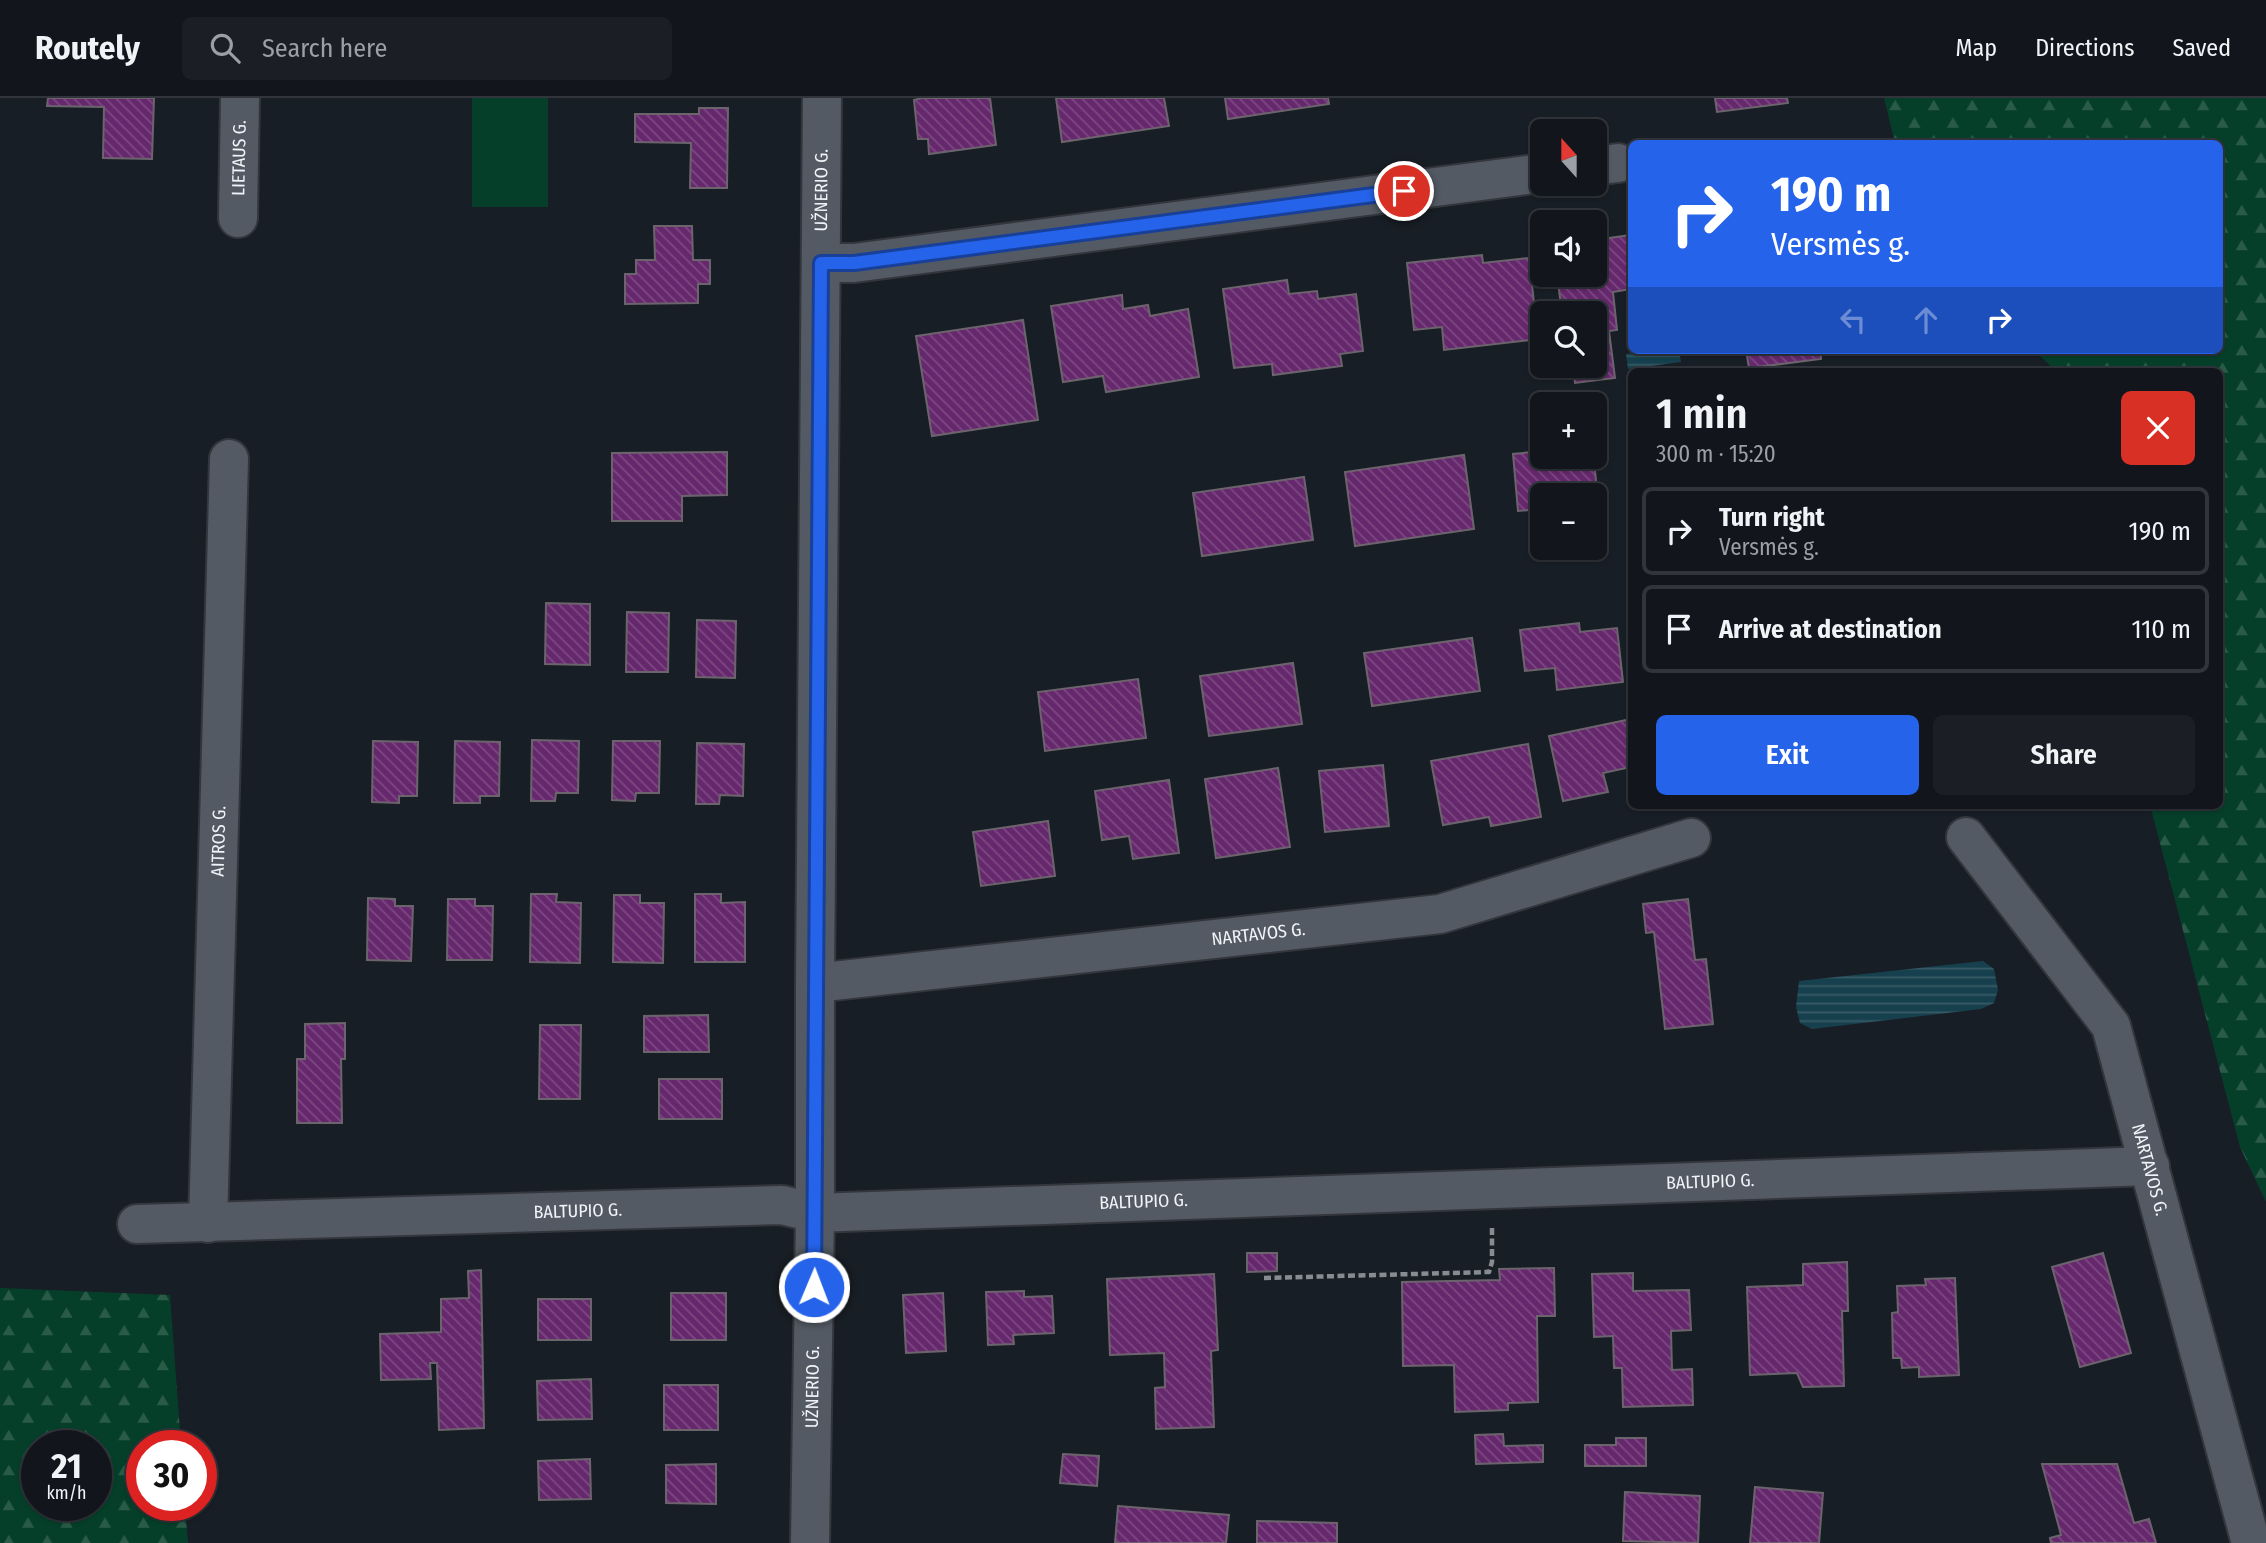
<!DOCTYPE html>
<meta charset="utf-8">
<style>
:root{--surface:#12161c;--page:#1b1f25;--text:#f1f3f6;--muted:#9c9fa3;--line:#31353b;--accent:#2563eb}
body{margin:0;font-family:"Fira Sans Condensed",sans-serif;background:var(--page);color:var(--text);height:100vh;display:flex;flex-direction:column;font-size:26px;white-space:nowrap}
*{box-sizing:border-box;margin:0}
p{font-size:23px;color:var(--muted)}
.icon{flex:none;width:38px;height:38px;fill:none;stroke:currentColor;stroke-width:2;stroke-linecap:round;stroke-linejoin:round}
.map{position:relative;flex:1;overflow:hidden}
.details{position:absolute;left:1628px;top:270px;width:595px;height:441px;display:flex;flex-direction:column;background:var(--surface);border-radius:10px;box-shadow:0 2px 5px #0004,0 0 0 2px var(--line)}
.details>*{flex:none}
.top-card{position:absolute;left:1628px;top:42px;width:595px;height:214px;border-radius:10px;box-shadow:0 2px 5px #0004,0 0 0 2px var(--line);background:#2563eb;color:#fff;overflow:hidden}
.needle{width:46px;rotate:339deg}
.buttons{position:absolute;left:1530px;top:21px;display:grid;gap:14px}
.buttons a{display:grid;place-items:center;width:77px;height:77px;border-radius:10px;background:var(--surface);box-shadow:0 2px 5px #0004,0 0 0 2px var(--line);font-size:35px}
.speed{position:absolute;left:21px;top:1332px;display:flex;gap:14px;font-size:35px;font-weight:700;text-align:center}
.speed>*{display:grid;place-content:center;width:91px;height:91px;border-radius:50%;background:var(--surface);box-shadow:0 2px 5px #0004,0 0 0 2px var(--line);line-height:1}
.speed small{font-size:18px;font-weight:400}
.speed .limit{border:10px solid #d22;background:#fff;color:#111}
.pin{position:absolute;display:grid;place-items:center;width:60px;height:60px;color:#fff;margin:-30px;border:4px solid #fff;border-radius:50%;box-shadow:0 2px 7px #0007}
.me{position:absolute;width:77px;margin:-38px;rotate:1deg;stroke-linejoin:round;filter:drop-shadow(0 0 5px #0008)}
.turn{display:flex;align-items:center;gap:24px;height:147px;padding:0 28px;font-size:32px}
.turn .icon{width:91px;height:91px;stroke-width:2.5}
.turn b{display:block;font-size:49px;line-height:60px}
.lanes{display:flex;align-items:center;height:66px;padding:0 28px;background:#0003;justify-content:center;gap:35px;direction:ltr}
.lanes .off{opacity:.35}
.round{display:grid;place-items:center;flex:none;width:74px;height:74px;border-radius:10px;background:var(--page)}
.head{display:flex;align-items:center;justify-content:space-between;height:119px;padding:0 28px}
h1{font-size:42px;font-weight:600;line-height:52px}
.primary-button{display:flex;gap:14px;margin-top:auto;padding:14px 28px}
.primary-button a{flex:1;height:80px;border-radius:10px;background:var(--accent);color:#fff;font-size:28px;font-weight:600;line-height:80px;text-align:center}
.primary-button a+a{background:var(--page);color:var(--text)}
ul{padding:0;list-style:none}
li{display:flex;align-items:center;gap:21px;height:88px;margin:0 14px 10px;padding:0 14px;border:4px solid var(--line);border-radius:10px}
li div{flex:1}
li b{display:block;font-size:26px}
li em{font-style:normal}
header{display:flex;align-items:center;gap:42px;box-sizing:border-box;height:98px;padding:0 35px;background:var(--surface);border-bottom:2px solid var(--line)}
header strong{font-size:33px}
nav{display:flex;gap:38px;margin-inline-start:auto;font-size:24px}
.search{width:490px;height:63px;background:var(--page);display:flex;align-items:center;gap:18px;box-sizing:border-box;padding:0 24px;border-radius:10px;color:var(--muted);font-size:26px}
.map>svg:first-child{display:block}
.forest{fill:url(#forest-firs);fill-rule:evenodd}
.park{fill:#053f29}
.water{fill:url(#water-rules)}
.building{fill:url(#building-back-hatch);stroke:#6c646d;stroke-width:2}
.lines{fill:none;stroke-linecap:round;stroke-linejoin:round}
.minor-casing{stroke:#33373d;stroke-width:42}
.path{stroke:#878c92;stroke-width:4.5;stroke-dasharray:7 3.5;stroke-linecap:butt}
.minor{stroke:#535a63;stroke-width:38}
.route-casing{stroke:#184099;stroke-width:18}
.route{stroke:#2563eb;stroke-width:12}
.labels{text-anchor:middle;dominant-baseline:central;stroke-width:7;stroke-linejoin:round;paint-order:stroke}
.street-label{font-size:18px;fill:#f0f4f9;stroke:#181e25}
</style>
<header>
<strong>Routely</strong>
<div class="search"><svg class="icon" aria-label="search" viewBox="0 0 24 24"><circle cx="10" cy="10" r="6"/><path d="M15 15l6 6"/></svg>Search here</div>
<nav><a>Map</a><a>Directions</a><a>Saved</a></nav>
</header>
<div class="map">
<svg width="2266" height="1445" viewBox="0 0 2266 1445">
<defs>
<pattern id="forest-firs" width="22" height="20" patternUnits="userSpaceOnUse" patternTransform="scale(1.75)"><rect width="22" height="20" fill="#053f29"/><path d="M5 1l3.5 6h-7zM16 11l3.5 6h-7z" fill="#2a5b49"/></pattern>
<pattern id="water-rules" width="6" height="5" patternUnits="userSpaceOnUse" patternTransform="scale(1.75)"><rect width="6" height="5" fill="#16404d"/><path d="M0 2.5h6" fill="none" stroke="#385c67"/></pattern>
<pattern id="building-back-hatch" width="6" height="6" patternUnits="userSpaceOnUse" patternTransform="scale(1.75)"><rect width="6" height="6" fill="#66286c"/><path d="M-1 5l2 2M0 0l6 6M5-1l2 2" fill="none" stroke="#7c4882"/></pattern>
</defs>
<rect width="100%" height="100%" fill="#181e25"/>
<path class="forest" d="M1884,0h382v1104l-26,-55 -90,-342h69v-434h-169l-1,-7 -16,-14h186v-206l-324,-1z
M0,1190l170,7 11,150 -39,1v59h43l3,38h-188zM37,1348h59v59h-59z"/>
<path class="park" d="M472,0h76v109h-76z"/>
<path class="water" d="M1654,252h25l2,12 -53,7 -2,-15z
M1983,863l11,8 4,21 -4,13 -13,6 -169,20 -12,-6 -4,-16 3,-26z"/>
<path class="building" d="M48,0h106l-2,61 -49,-1 1,-51 -57,-1z
M922,0h68l6,47 -67,9 -1,-15h-10l-4,-39z
M1056,0h108l5,28 -107,16z
M1225,0h103l1,6 -101,15z
M1715,0h72l1,5 -71,9z
M699,10h29l-1,80h-37l1,-45 -56,-1v-28h64z
M654,128h38l1,34h17v24h-12v19l-73,1v-30h11v-14h19z
M1631,137v54l-18,3 4,38 -8,1 6,47 -40,5 -2,-17h21v-53h-32l-5,-38h37v-35z
M1482,157l1,8 46,-5 9,81 -94,11 -2,-23 -28,3 -7,-67z
M1287,182l2,14 28,-3 1,8 38,-5 7,57 -23,3 2,12 -69,9 -1,-11 -38,4 -11,-79z
M1122,197l1,14 25,-4 2,11 38,-7 11,68 -93,15 -3,-16 -40,6 -12,-76z
M1023,222l15,100 -106,16 -16,-100z
M1746,252h74l1,9 -72,9z
M1542,353v6h52l3,37 -55,1v14l-24,2 -5,-57z
M727,354v43l-45,1v25h-70v-68z
M1464,357l10,74 -119,17 -10,-74z
M1304,379l9,63 -111,16 -9,-63z
M546,505l44,1v61l-45,-1z
M627,514l42,1 -1,59h-42z
M697,522l39,1 -1,57 -39,-1z
M1579,525l1,9 37,-4 6,54 -66,8 -2,-22 -30,3 -5,-41z
M1472,540l8,53 -108,15 -8,-53z
M1293,565l9,61 -93,12 -9,-60z
M1138,581l8,59 -101,13 -7,-59z
M1631,621v48l-28,6 5,19 -45,9 -14,-65z
M532,642l47,1 -1,52h-22l-1,8h-24z
M373,643l45,1 -1,54h-18v7l-27,-1z
M455,643l45,1 -1,54h-19v7h-26z
M613,643h47l-1,52h-23l-1,8 -23,-1z
M697,645l47,1 -1,52 -23,-1 -1,9h-23z
M1528,646l13,73 -50,9 -2,-9 -46,8 -12,-64z
M1383,667l6,61 -64,6 -6,-61z
M1278,670l12,79 -74,11 -11,-79z
M1169,682l10,73 -46,6 -4,-23 -27,4 -7,-49z
M1048,723l7,55 -74,10 -8,-54z
M531,796h26l-1,8 25,1 -1,60 -50,-1z
M695,796h26v9l24,-1v60h-50z
M614,797h26v8h24l-1,60 -50,-1z
M368,800l27,1v7h18l-2,55 -44,-1z
M448,801h27v7h18l-1,54h-45z
M1688,801l7,61 11,-1 7,65 -48,5 -11,-97 -8,1 -3,-29z
M708,917l1,37h-65v-36z
M345,925v36h-4l1,64h-45v-64h8v-35z
M540,927h41l-1,74h-41z
M659,981h63v40h-63z
M1247,1155h30v18l-30,1z
M2103,1155l28,100 -51,14 -28,-100z
M1847,1164l1,49h-6l2,75 -41,1 -6,-14 -47,2 -3,-88 56,-2v-21z
M1554,1170l1,48h-18l1,86 -30,1v7l-53,2 -1,-47 -51,1 -1,-84 98,-2 -1,-11z
M481,1172l3,158 -45,2 -2,-67h-7l1,16 -50,1 -1,-46 61,-2v-33l28,-1 -1,-27z
M1633,1175v18l56,-1 2,40 -20,1 1,39 20,-1 1,36 -70,2 -1,-39h-8l-1,-32 -19,1 -2,-63z
M1214,1176l4,76 -7,1 3,76 -58,2 -1,-41 10,-1 -1,-34 -54,2 -3,-76z
M1955,1180l4,97 -40,2v-10l-17,1 -1,-10h-8l-1,-45 6,-1 -1,-26 29,-1 -1,-6z
M1024,1193v6l28,-1 2,37 -41,2 1,9 -26,1 -2,-53z
M671,1195h55v47h-55z
M943,1195l3,58 -40,2 -3,-58z
M538,1201h53v41h-53z
M591,1281l1,40 -54,1 -1,-39z
M664,1287h54v45h-54z
M1503,1336l1,12 39,-1v17l-67,2 -1,-29z
M1616,1340h30v28h-61v-21h31z
M1063,1356l36,2 -2,30 -37,-3z
M590,1361l1,40 -52,1 -1,-39z
M716,1366v40l-50,-1v-38z
M2042,1366h75l17,59 15,-4 7,24h-105l-1,-5 11,-3z
M1755,1389l68,6 -4,50h-69z
M1625,1394l75,4 -2,47 -75,-2z
M1118,1408l111,9 -3,28h-111z
M1257,1423l80,2v20h-80z"/>
<g class="lines">
<g class="minor-casing">
<g id="minor">
<path d="M1594,68l24,-3"/>
<path id="s1" d="M238,120l2,-120"/>
<path d="M821,165h33l688,-90"/>
<path id="s2" d="M1966,739l145,189 140,517"/>
<path id="s3" d="M815,885l625,-69 251,-76"/>
<path id="s4" d="M208,1125l21,-764"/>
<path id="s5" d="M137,1126l645,-19 33,8 1335,-47"/>
<path id="s6" d="M810,1445l5,-330v-230l7,-885"/>
</g>
</g>
<path class="path" d="M1264,1180l225,-6 3,-10v-37"/>
<use href="#minor" class="minor"/>
</g>
<g class="lines">
<g class="route-casing">
<path id="route" d="M814,1189l7,-1024h33l550,-72"/>
</g>
<use href="#route" class="route"/>
</g>
<g class="labels">
<g class="street-label">
<text stroke="none"><textPath href="#s1" startOffset="60">LIETAUS G.</textPath></text>
<text stroke="none"><textPath href="#s6" startOffset="1353">UŽNERIO G.</textPath></text>
<text stroke="none"><textPath href="#s4" startOffset="382">AITROS G.</textPath></text>
<text stroke="none"><textPath href="#s3" startOffset="446">NARTAVOS G.</textPath></text>
<text stroke="none"><textPath href="#s2" startOffset="387">NARTAVOS G.</textPath></text>
<text stroke="none"><textPath href="#s5" startOffset="1575">BALTUPIO G.</textPath></text>
<text stroke="none"><textPath href="#s5" startOffset="1008">BALTUPIO G.</textPath></text>
<text stroke="none"><textPath href="#s5" startOffset="441">BALTUPIO G.</textPath></text>
<text stroke="none"><textPath href="#s6" startOffset="156">UŽNERIO G.</textPath></text>
</g>
</g>
</svg>
<div class="buttons">
<a><svg class="needle" viewBox="-14 -14 28 28"><path d="M0-13l5 13h-10z" fill="#e53935"/><path d="M0 13l5-13h-10z" fill="#9c9fa3"/></svg></a>
<a><svg class="icon" aria-label="sound" viewBox="0 0 24 24"><path d="M4 9h4l5-4v14l-5-4H4zM17 9q2 3 0 6"/></svg></a>
<a><svg class="icon" aria-label="search" viewBox="0 0 24 24"><circle cx="10" cy="10" r="6"/><path d="M15 15l6 6"/></svg></a>
<a>+</a>
<a>−</a>
</div>
<div class="speed"><div>21<small>km/h</small></div><div class="limit">30</div></div>
<div class="pin" style="left:1404px;top:93px;background:#d93025"><svg class="icon" aria-label="arrive" viewBox="0 0 24 24"><path d="M6 21V4h12l-3 4 3 4H6"/></svg></div>
<svg class="me" style="left:814px;top:1189px" viewBox="-20 -20 40 40"><circle r="17" fill="#2563eb" stroke="#fff" stroke-width="3"/><path d="M0-11L8 9 0 5-8 9z" fill="#fff"/></svg>
<div class="top-card">
<div class="turn"><svg class="icon" aria-label="right" viewBox="0 0 24 24"><path d="M7 20v-9h11M14 6l5 5-5 5"/></svg><div><b>190 m</b>Versmės g.</div></div>
<div class="lanes"><svg class="icon off" aria-label="left" viewBox="0 0 24 24"><path d="M17 20v-9H6M10 6l-5 5 5 5"/></svg><svg class="icon off" aria-label="ahead" viewBox="0 0 24 24"><path d="M12 20V5M6 11l6-6 6 6"/></svg><svg class="icon" aria-label="right" viewBox="0 0 24 24"><path d="M7 20v-9h11M14 6l5 5-5 5"/></svg></div>
</div>
<section class="details">
<div class="head"><div><h1>1 min</h1><p>300 m · 15:20</p></div><a class="round" style="background:#d93025;color:#fff"><svg class="icon" aria-label="close" viewBox="0 0 24 24"><path d="M6 6l12 12M18 6L6 18"/></svg></a></div>
<ul>
<li><svg class="icon" aria-label="right" viewBox="0 0 24 24"><path d="M7 20v-9h11M14 6l5 5-5 5"/></svg><div><b>Turn right</b><p>Versmės g.</p></div><em>190 m</em></li>
<li><svg class="icon" aria-label="arrive" viewBox="0 0 24 24"><path d="M6 21V4h12l-3 4 3 4H6"/></svg><div><b>Arrive at destination</b></div><em>110 m</em></li>
</ul>
<div class="primary-button"><a>Exit</a><a>Share</a></div>
</section>
</div>
